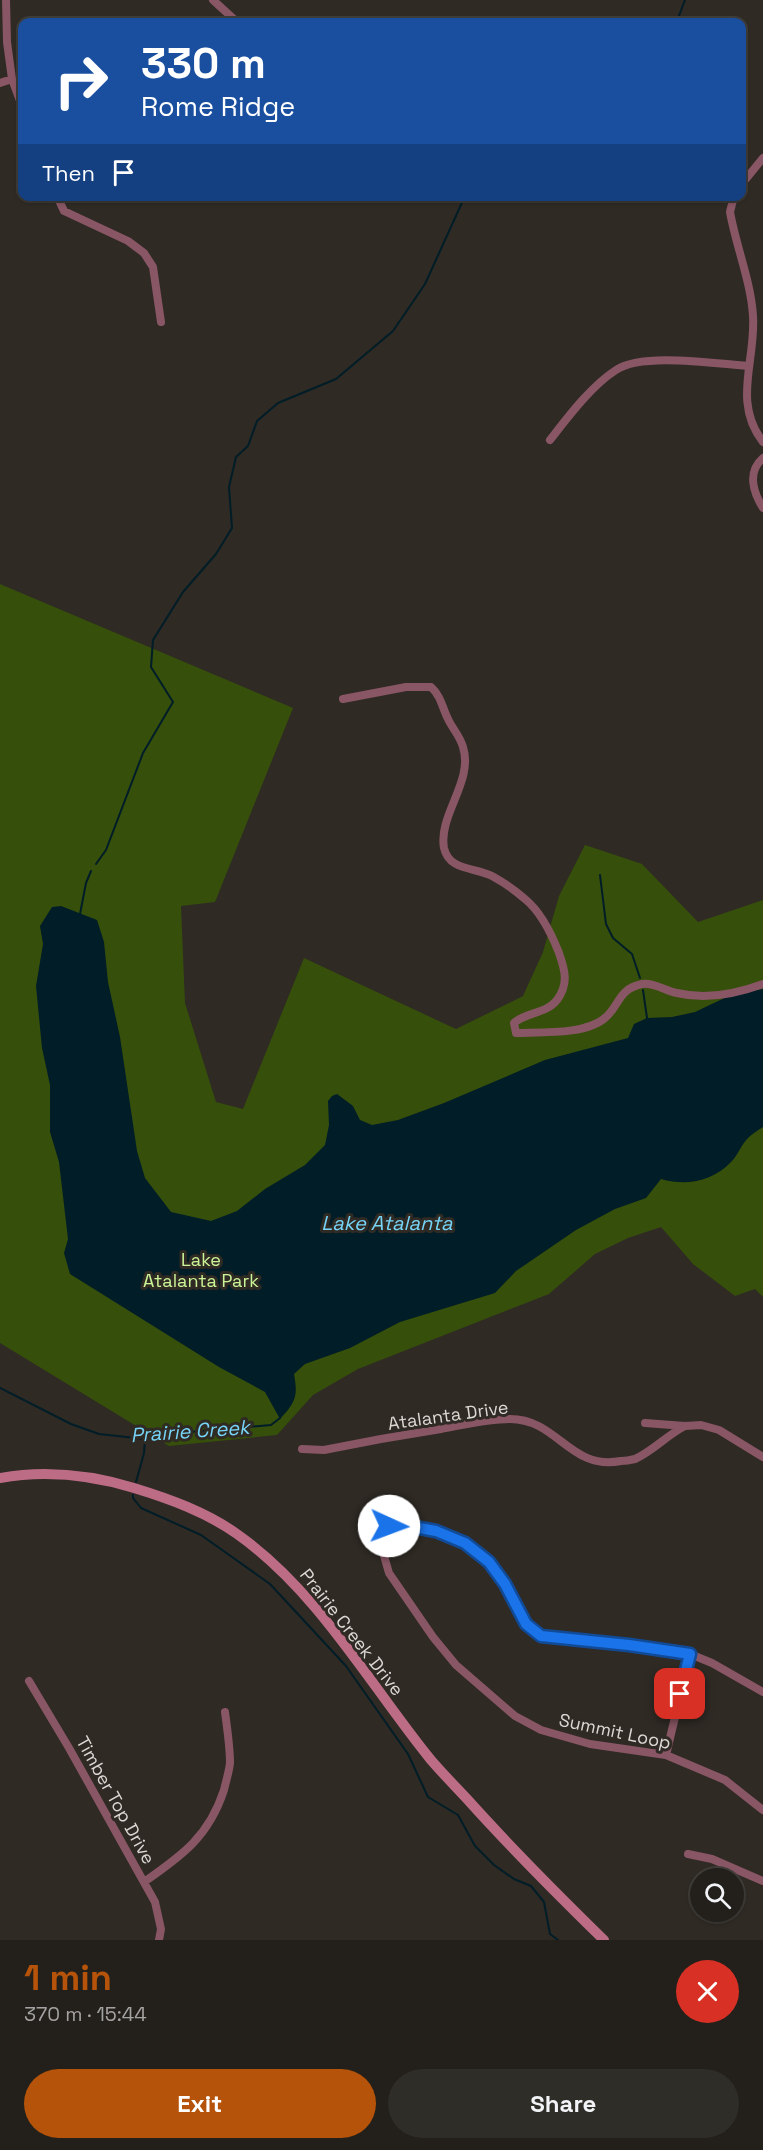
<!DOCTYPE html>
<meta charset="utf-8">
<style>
:root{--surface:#23201b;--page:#2f2d28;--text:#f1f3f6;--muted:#a3a3a3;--line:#403e3a;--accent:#b45309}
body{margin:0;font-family:"Space Grotesk",sans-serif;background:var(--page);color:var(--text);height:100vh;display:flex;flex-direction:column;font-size:22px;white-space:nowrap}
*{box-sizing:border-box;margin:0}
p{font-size:20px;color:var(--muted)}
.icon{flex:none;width:33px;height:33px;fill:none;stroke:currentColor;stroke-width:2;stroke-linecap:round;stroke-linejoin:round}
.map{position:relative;height:1940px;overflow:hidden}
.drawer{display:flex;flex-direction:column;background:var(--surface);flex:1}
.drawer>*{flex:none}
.guide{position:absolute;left:18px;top:18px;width:728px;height:183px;border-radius:12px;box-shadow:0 2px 4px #0004,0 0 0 2px var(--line);background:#1a4fa0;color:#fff;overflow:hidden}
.buttons{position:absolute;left:690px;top:1868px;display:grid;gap:12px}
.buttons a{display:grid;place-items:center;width:54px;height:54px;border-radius:50%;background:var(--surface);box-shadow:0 2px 4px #0004,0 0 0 2px var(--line);font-size:30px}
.pin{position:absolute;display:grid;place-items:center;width:51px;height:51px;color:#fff;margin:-26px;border-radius:12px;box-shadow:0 3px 9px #0006}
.me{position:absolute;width:66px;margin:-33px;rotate:92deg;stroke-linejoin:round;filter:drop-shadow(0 0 4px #0008)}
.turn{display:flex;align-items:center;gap:21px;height:126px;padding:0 24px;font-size:27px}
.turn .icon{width:78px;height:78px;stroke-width:2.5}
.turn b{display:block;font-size:42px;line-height:51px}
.then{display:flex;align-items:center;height:57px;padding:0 24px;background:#0003;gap:12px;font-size:22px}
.round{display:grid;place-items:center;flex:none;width:63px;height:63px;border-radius:32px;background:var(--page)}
.head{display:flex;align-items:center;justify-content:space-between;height:102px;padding:0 24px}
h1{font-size:36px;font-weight:600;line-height:45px;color:var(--accent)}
.action{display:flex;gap:12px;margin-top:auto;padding:12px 24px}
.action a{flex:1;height:69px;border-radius:36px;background:var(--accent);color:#fff;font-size:24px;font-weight:600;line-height:69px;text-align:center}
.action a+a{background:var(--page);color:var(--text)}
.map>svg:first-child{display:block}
.green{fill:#364f0b}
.water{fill:#011d27}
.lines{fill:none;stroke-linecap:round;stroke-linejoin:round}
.stream{stroke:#011d27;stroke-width:2}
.street{stroke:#895665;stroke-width:8}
.secondary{stroke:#bd6c86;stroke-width:10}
.route-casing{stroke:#114b97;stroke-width:15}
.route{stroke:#1a73e8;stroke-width:10}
.labels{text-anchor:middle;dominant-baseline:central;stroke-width:6;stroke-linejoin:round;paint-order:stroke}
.park-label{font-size:18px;fill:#cbf497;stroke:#2f2a24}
.street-label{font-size:18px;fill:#dcd8d4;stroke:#2f2a24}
.water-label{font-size:20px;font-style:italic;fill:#76d4f7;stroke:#2f2a24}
</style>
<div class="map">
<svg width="763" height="1940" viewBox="0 0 763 1940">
<rect width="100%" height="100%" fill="#2f2a24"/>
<path class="green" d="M0,584l293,124 -78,194 -34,4 4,97 31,99 27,7 61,-151 152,71 67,-33 20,-44 16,-56 26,-51 57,19 56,58 65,-22v397l-8,-8 -20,7 -42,-32 -32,-37 -33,11 -33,16 -46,40 -191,75 -45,26 -36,40 -108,11 -169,-103z"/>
<path class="water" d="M61,906l36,14 7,22 4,40 12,55 17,114 8,27 26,34 40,9 26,-10 28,-22 40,-24 20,-20 4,-20 -1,-24 4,-5 5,-2 16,12 7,14 12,5 26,-5 46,-17 101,-43 83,-22 6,-14 13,-6 25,-1 23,-5 38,-18 30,-5v138c-5,3 -11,7 -15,11 -7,7 -10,17 -17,24 -19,20 -45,24 -70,17l-15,19 -31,11 -39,21 -60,41 -21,22 -95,29 -50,26 -45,16 -11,10c4,22 2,28 -14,45l-15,-27 -46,-25 -149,-93 -6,-21 4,-14 -9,-77 -9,-30v-47l-8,-37 -6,-62 7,-42 -3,-18 12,-19z"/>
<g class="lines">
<path class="stream" d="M674,22l3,-1 8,-21
M96,864l10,-14 37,-97 30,-51 -22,-35 2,-27 30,-48 33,-38 16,-26 -3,-41 7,-30 12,-11 9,-25 21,-18 58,-24 57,-48 32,-47 40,-88
M600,875l6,49 7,14 19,16 8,24
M80,914l6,-31 5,-12
M643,990l4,28
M0,1388l71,36 28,10 46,5 32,-6 94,-8 9,-7
M136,1482l8,-29 1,-14
M133,1495v3l8,10 60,27 69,49 76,82 62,88 20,43 30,18 17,31 19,19 20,14 17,7 13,16 6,32 8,6"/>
<path class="street" d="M6,0l1,42 5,37 10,27
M213,0l24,22
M0,83l12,-4
M741,185l22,-27
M57,196l7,15 64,30 16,12 9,14 8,55
M734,196l-4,16c6,34 21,70 23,104 3,45 -21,86 10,126
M550,440c18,-23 41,-54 66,-70 26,-18 101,-6 133,-4
M763,458c-16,14 -10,34 0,50
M343,699l63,-12h25c10,9 11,20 17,32 4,9 12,17 15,28 11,34 -25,68 -19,101 5,23 31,19 48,28 11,6 24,15 33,23 16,13 27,36 34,54 6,17 10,31 -2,47 -11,14 -31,12 -43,23l2,10c25,-1 71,2 90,-16 14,-12 12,-28 36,-33 11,-2 24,7 35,9 29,7 59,1 86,-9
M645,1423l40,3 16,-1 18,5 44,27
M302,1449l22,1c39,-8 78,-15 117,-21 22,-4 46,-10 69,-10 48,0 60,52 111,42 4,0 10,-1 14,-2 18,-8 32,-24 50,-33
M29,1681l40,67 86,154 6,27 -2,11
M763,1692l-51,-29 -22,-9 -61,-9 -88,-9 -15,-12 -21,-40 -16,-22 -24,-19 -29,-12 -38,-7 -9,2 -7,6 -2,10 9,31 44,64 23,28 59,51 26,14 49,14 76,11 59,25 38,30
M666,1755l24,-101
M688,1854l24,5 51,22
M144,1882c39,-27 65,-46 80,-92 2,-9 5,-18 6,-27 0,-17 -3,-35 -5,-51"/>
<path class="secondary" d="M0,1478c45,-8 91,-3 134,10 36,11 72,24 103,46 81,57 133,151 194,226 12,14 25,27 37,40 44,49 90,95 136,140"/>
</g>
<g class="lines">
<g class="route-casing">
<path id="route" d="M389,1526l9,-2 38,7 29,12 24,19 16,22 21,40 15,12 88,9 61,9 -10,40"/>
</g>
<use href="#route" class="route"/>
</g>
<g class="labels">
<g class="park-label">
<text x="201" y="1259">Lake<tspan x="201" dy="21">Atalanta Park</tspan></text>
</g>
<g class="street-label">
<text transform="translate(448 1415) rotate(-8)">Atalanta Drive</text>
<text transform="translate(352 1632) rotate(52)">Prairie Creek Drive</text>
<text transform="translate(615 1731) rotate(12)">Summit Loop</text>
<text transform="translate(116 1800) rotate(61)">Timber Top Drive</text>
</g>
<g class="water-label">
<text x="387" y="1223">Lake Atalanta</text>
<text transform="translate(190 1431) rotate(-4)">Prairie Creek</text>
</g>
</g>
</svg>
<div class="buttons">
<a><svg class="icon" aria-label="search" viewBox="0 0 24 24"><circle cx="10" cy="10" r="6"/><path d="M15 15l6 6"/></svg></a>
</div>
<div class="pin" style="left:680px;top:1694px;background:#d93025"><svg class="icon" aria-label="arrive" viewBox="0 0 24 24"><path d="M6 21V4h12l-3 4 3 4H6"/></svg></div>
<svg class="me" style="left:389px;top:1526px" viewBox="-20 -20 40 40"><circle r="19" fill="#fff"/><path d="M0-13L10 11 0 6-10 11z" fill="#1a73e8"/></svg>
<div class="guide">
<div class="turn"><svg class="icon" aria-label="right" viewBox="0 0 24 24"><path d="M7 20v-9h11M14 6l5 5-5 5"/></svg><div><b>330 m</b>Rome Ridge</div></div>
<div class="then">Then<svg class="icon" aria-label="arrive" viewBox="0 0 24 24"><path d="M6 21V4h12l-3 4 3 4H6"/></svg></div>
</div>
</div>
<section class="drawer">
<div class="head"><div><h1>1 min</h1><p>370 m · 15:44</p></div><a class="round" style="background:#d93025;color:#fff"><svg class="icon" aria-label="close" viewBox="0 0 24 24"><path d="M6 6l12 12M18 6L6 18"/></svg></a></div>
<div class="action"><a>Exit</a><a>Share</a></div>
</section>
